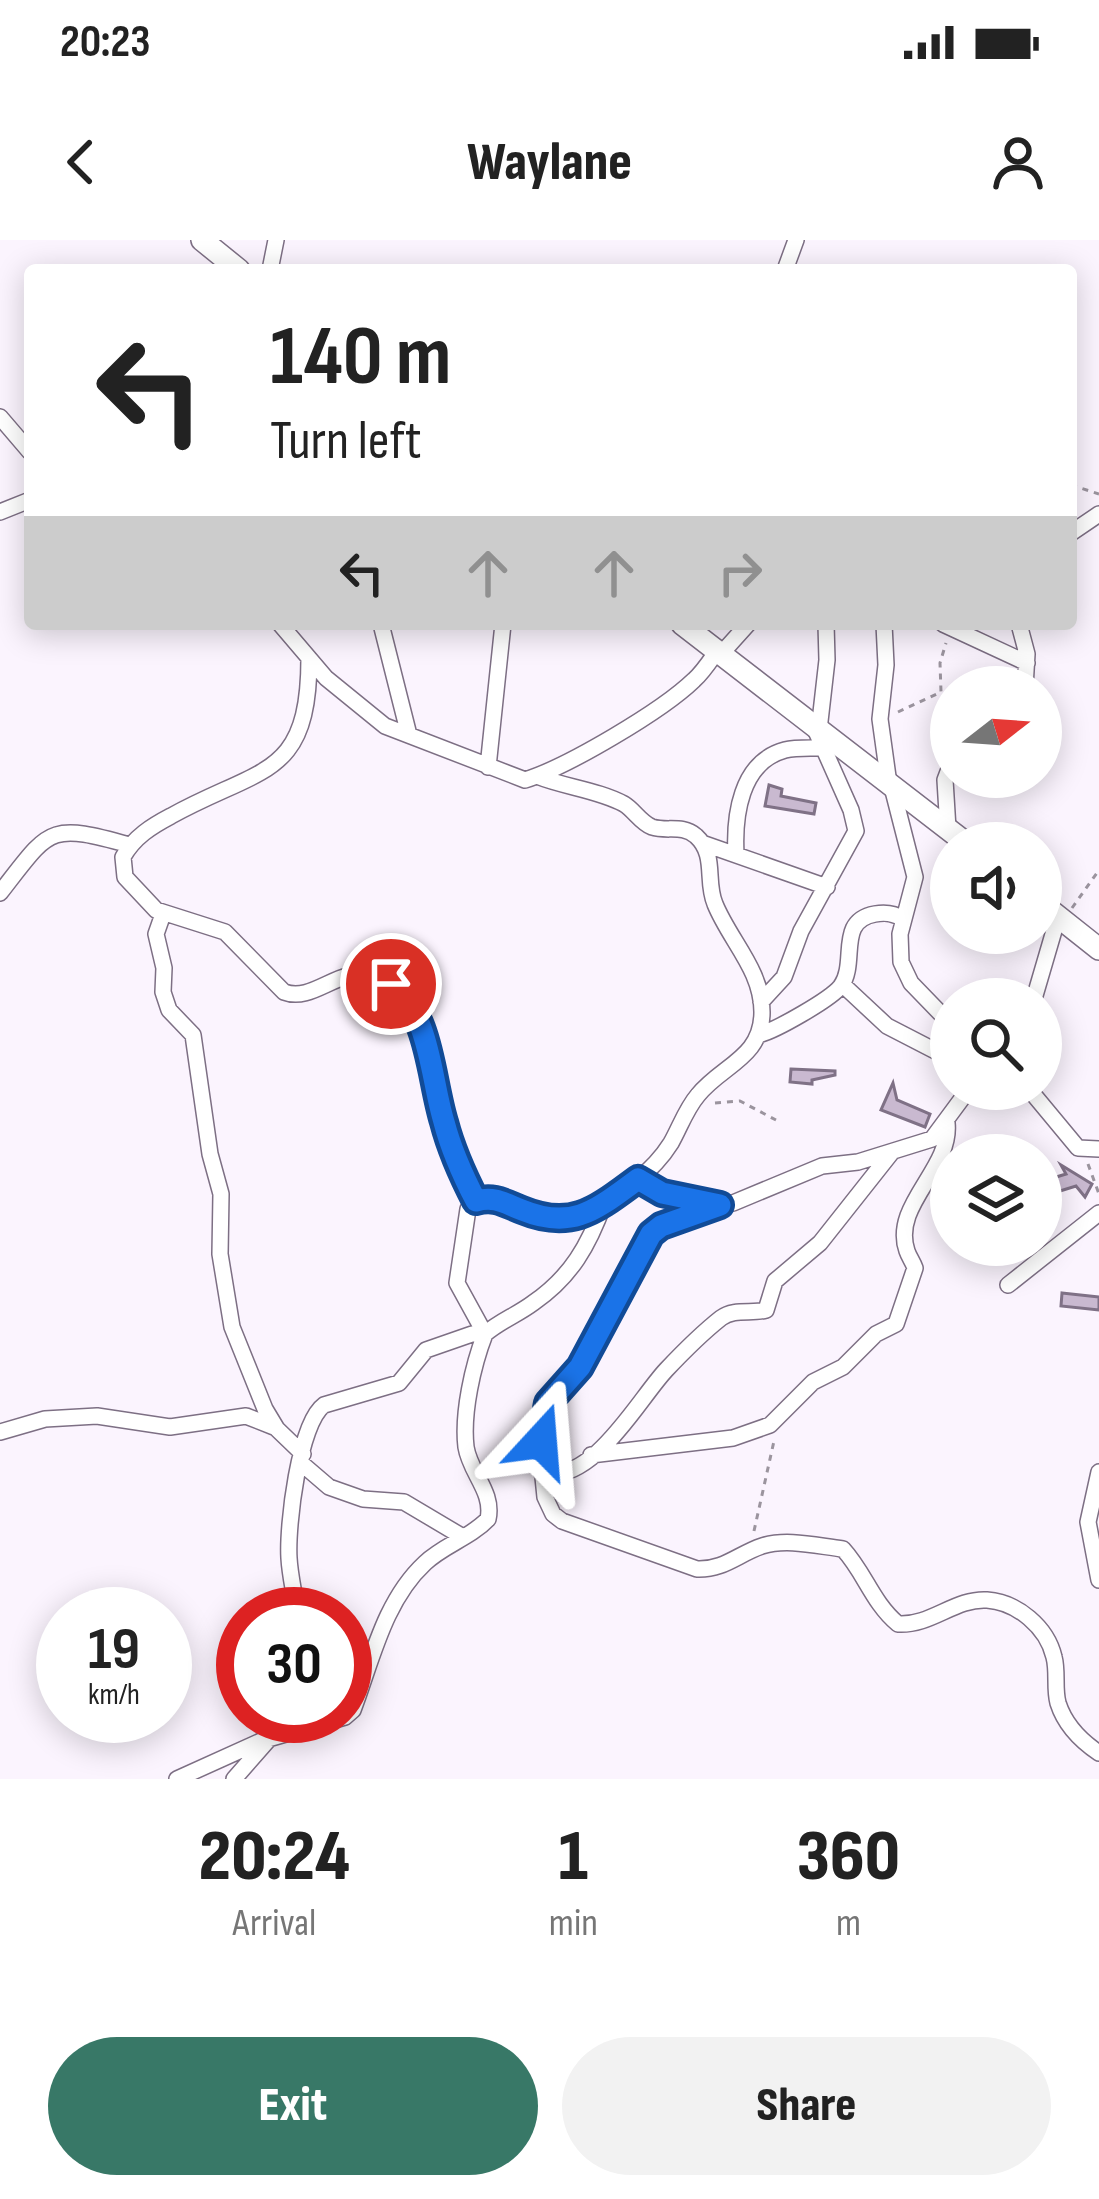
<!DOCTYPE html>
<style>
:root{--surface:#fff;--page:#f2f2f2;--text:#222;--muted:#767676;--accent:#387867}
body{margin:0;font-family:"Sofia Sans Condensed",sans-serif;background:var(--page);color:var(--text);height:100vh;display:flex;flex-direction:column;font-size:45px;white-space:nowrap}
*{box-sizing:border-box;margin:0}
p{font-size:39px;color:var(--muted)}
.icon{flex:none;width:66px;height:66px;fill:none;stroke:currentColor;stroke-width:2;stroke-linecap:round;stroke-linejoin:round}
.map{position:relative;height:1539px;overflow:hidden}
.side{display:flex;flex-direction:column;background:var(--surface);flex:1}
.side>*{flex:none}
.hud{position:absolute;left:24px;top:24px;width:1053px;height:366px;border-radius:12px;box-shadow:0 6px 30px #0003;background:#fff;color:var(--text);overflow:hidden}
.needle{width:78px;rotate:73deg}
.fabs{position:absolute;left:930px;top:426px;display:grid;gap:24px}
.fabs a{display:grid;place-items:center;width:132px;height:132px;border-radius:50%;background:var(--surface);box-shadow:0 6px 30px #0003;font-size:60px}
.speed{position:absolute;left:36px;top:1347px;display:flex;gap:24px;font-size:60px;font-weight:700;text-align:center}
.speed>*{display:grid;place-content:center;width:156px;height:156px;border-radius:50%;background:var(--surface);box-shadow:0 6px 30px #0003;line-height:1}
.speed small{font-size:30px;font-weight:400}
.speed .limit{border:18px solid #d22;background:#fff;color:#111}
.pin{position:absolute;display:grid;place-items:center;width:102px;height:102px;color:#fff;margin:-51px;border:6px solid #fff;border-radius:50%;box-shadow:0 3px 12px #0007}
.me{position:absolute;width:132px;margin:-66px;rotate:19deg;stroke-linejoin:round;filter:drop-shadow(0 0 9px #0008)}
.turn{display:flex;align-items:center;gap:42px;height:252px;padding:0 48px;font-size:54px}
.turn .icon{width:156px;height:156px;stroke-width:2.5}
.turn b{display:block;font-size:84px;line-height:102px}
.lanes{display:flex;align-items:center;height:114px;padding:0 48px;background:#0003;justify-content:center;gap:60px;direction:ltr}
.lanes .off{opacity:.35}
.eta{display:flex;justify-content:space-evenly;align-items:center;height:204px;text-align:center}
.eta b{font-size:72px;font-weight:800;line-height:84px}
.primary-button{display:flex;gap:24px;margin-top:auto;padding:24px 48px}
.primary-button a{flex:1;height:138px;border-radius:72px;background:var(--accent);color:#fff;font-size:48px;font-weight:800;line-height:138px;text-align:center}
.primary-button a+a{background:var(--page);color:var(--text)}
.status{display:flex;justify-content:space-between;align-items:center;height:84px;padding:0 60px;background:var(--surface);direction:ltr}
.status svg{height:33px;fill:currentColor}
header{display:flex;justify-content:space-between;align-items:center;height:156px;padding:0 48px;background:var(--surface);font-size:54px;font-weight:800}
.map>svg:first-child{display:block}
.building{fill:#c9b9d0;stroke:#7f7186;stroke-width:3}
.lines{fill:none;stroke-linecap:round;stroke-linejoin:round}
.minor-casing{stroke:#7d6f84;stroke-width:18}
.tertiary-casing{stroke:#7d6f84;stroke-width:24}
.path{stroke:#9b949e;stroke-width:3;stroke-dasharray:6 6;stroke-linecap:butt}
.minor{stroke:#fff;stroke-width:15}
.tertiary{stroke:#fff;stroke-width:21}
.route-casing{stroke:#114b97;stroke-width:30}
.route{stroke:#1a73e8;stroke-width:21}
</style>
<div class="status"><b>20:23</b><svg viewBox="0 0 49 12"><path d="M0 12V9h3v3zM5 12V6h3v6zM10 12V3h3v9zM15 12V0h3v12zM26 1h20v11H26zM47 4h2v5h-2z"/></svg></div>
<header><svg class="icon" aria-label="back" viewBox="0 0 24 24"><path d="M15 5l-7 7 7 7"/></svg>Waylane<svg class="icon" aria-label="person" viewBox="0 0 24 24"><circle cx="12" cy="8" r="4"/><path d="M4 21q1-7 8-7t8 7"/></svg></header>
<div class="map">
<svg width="1099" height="1539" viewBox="0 0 1099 1539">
<rect width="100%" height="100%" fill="#fbf4fe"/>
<path class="building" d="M769,545l13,4 -1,7 35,7 -2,11 -49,-8z
M791,829l44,2v4l-23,5v4l-22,-2z
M893,843l4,17 33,14 -5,13 -44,-17z
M1061,925l31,19 -7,13 -9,-11 -29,9 -4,-14 23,-7z
M1062,1053l37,4v13l-38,-4z"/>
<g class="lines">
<g class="minor-casing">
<path id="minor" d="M270,30l6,-30
M785,30l11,-30
M0,177l30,35
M0,272l30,-12
M1071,293l28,-19
M280,384l46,54 59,48 140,54c42,-13 137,-69 169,-100 9,-8 16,-19 23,-29
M381,384l28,111
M884,384l2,41 -6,54 9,65
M943,384l84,39
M1019,384l8,30 -2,33
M721,414l27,-30
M309,418c0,121 -48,108 -138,158 -19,10 -37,21 -48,41l2,20 31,33 69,22 59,60c29,11 54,-25 87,-17 60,14 59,102 73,149 8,27 19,53 32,77
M819,490l8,-70 -1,-36
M488,527l15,-143
M892,547l23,90 -15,57 1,28 10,21 30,31
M948,589l-3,-49 6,-16
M702,603l125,44
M736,614c-2,-37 4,-92 49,-104 11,-3 26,-2 38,-2
M0,653c50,-64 47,-71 129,-48
M163,674l-7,20 8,34 -1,24 6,18 24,25 17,119 11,40 -1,60 12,73 33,82 12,20 26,25
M842,744l45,42 64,33
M1034,759l24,-82
M761,762l23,-25 17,-46 55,-100 -5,-21 -36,-81
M758,795c17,-4 73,-36 83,-49 17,-24 -5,-65 34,-72 11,-2 19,-1 28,5
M1029,849l49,59 21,1
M637,939c28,17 63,30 96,24l89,-37 36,-4 74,-23 37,-50
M720,965l-59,21 -10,7 -71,134 -27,27 -9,20 -3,43 4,40 8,17 9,7 135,48c27,1 41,-15 65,-23 25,-8 55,0 81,3 22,24 29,53 55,75 33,2 57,-26 89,-24 30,2 60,27 67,57 4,15 0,31 4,46 7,22 23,38 41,50
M1008,1045l91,-72
M0,1192l45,-13 52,-3 73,11 76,-11 28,11
M591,1215l142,-17 37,-13 43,-43 30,-15 33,-33 20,-10 19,-56c-2,-6 -6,-11 -8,-17 -16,-46 45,-82 40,-128
M301,1223l28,24 34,12 41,3 59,35
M1099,1232l-11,50 11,58
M542,1234c52,9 96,-74 124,-104 17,-18 36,-37 55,-52 13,-10 31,-4 45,-8l9,-29 45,-38 72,-91
M297,1374c-2,-19 -7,-37 -8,-56 -2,-32 10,-135 35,-153l75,-22 27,-33 46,-16h13c15,-13 32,-19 48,-31 38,-26 56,-58 71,-100
M177,1539l84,-38 84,-24 8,-7c19,-50 31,-109 72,-147 19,-18 45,-25 63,-44 6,-27 -18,-46 -22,-72 -4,-34 7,-82 19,-113l-28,-51 11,-74c30,-31 68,28 119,4 31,-15 66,-41 84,-70 9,-16 15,-34 27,-48 24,-30 64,-37 64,-83 0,-42 -32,-71 -47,-108 -10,-23 2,-49 -19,-68 -14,-12 -29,-4 -44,-9 -11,-4 -18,-17 -28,-23 -26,-14 -60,-17 -87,-28
M234,1539l35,-40"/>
</g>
<g class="tertiary-casing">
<path id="tertiary" d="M202,0l37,30
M682,384l284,219
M1041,663l58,46"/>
</g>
<path class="path" d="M1071,245l28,9
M898,472l43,-20 -1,-29 6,-20
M1072,668l27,-38
M715,863l25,-2 36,19
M1088,924l11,30
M754,1291l20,-90"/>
<use href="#minor" class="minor"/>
<use href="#tertiary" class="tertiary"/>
</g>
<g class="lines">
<g class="route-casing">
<path id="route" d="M391,744c40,32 39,92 53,138 7,27 19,54 32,79 19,-5 28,2 46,9 51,21 75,-1 116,-31l24,14 58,12 -59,21 -10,8 -71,133 -32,36 -7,38"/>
</g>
<use href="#route" class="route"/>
</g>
</svg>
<div class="fabs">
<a><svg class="needle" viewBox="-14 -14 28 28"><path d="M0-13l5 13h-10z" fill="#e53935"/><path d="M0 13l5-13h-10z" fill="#767676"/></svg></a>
<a><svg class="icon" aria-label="sound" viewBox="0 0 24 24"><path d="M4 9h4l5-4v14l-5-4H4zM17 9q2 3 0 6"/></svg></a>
<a><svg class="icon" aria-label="search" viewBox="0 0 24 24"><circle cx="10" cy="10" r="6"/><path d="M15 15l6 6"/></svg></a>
<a><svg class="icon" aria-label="layers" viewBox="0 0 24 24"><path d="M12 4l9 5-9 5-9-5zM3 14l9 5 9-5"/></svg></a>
</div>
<div class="speed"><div>19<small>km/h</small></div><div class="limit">30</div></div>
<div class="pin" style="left:391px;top:744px;background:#d93025"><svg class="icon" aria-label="arrive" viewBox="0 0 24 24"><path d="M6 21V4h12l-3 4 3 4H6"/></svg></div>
<svg class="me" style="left:541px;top:1201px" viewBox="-20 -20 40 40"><path d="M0-17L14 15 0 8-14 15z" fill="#1a73e8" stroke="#fff" stroke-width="4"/></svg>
<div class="hud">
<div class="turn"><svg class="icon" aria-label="left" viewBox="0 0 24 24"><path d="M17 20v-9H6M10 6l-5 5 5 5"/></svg><div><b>140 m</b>Turn left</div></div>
<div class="lanes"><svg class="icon" aria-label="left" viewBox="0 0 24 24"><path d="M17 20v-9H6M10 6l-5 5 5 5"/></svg><svg class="icon off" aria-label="ahead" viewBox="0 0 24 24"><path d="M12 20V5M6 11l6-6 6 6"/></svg><svg class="icon off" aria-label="ahead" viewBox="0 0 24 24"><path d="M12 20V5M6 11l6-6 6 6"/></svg><svg class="icon off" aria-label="right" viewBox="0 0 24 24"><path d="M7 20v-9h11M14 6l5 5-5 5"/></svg></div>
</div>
</div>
<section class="side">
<div class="eta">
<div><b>20:24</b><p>Arrival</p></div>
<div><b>1</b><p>min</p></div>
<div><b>360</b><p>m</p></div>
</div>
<div class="primary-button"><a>Exit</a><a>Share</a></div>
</section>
